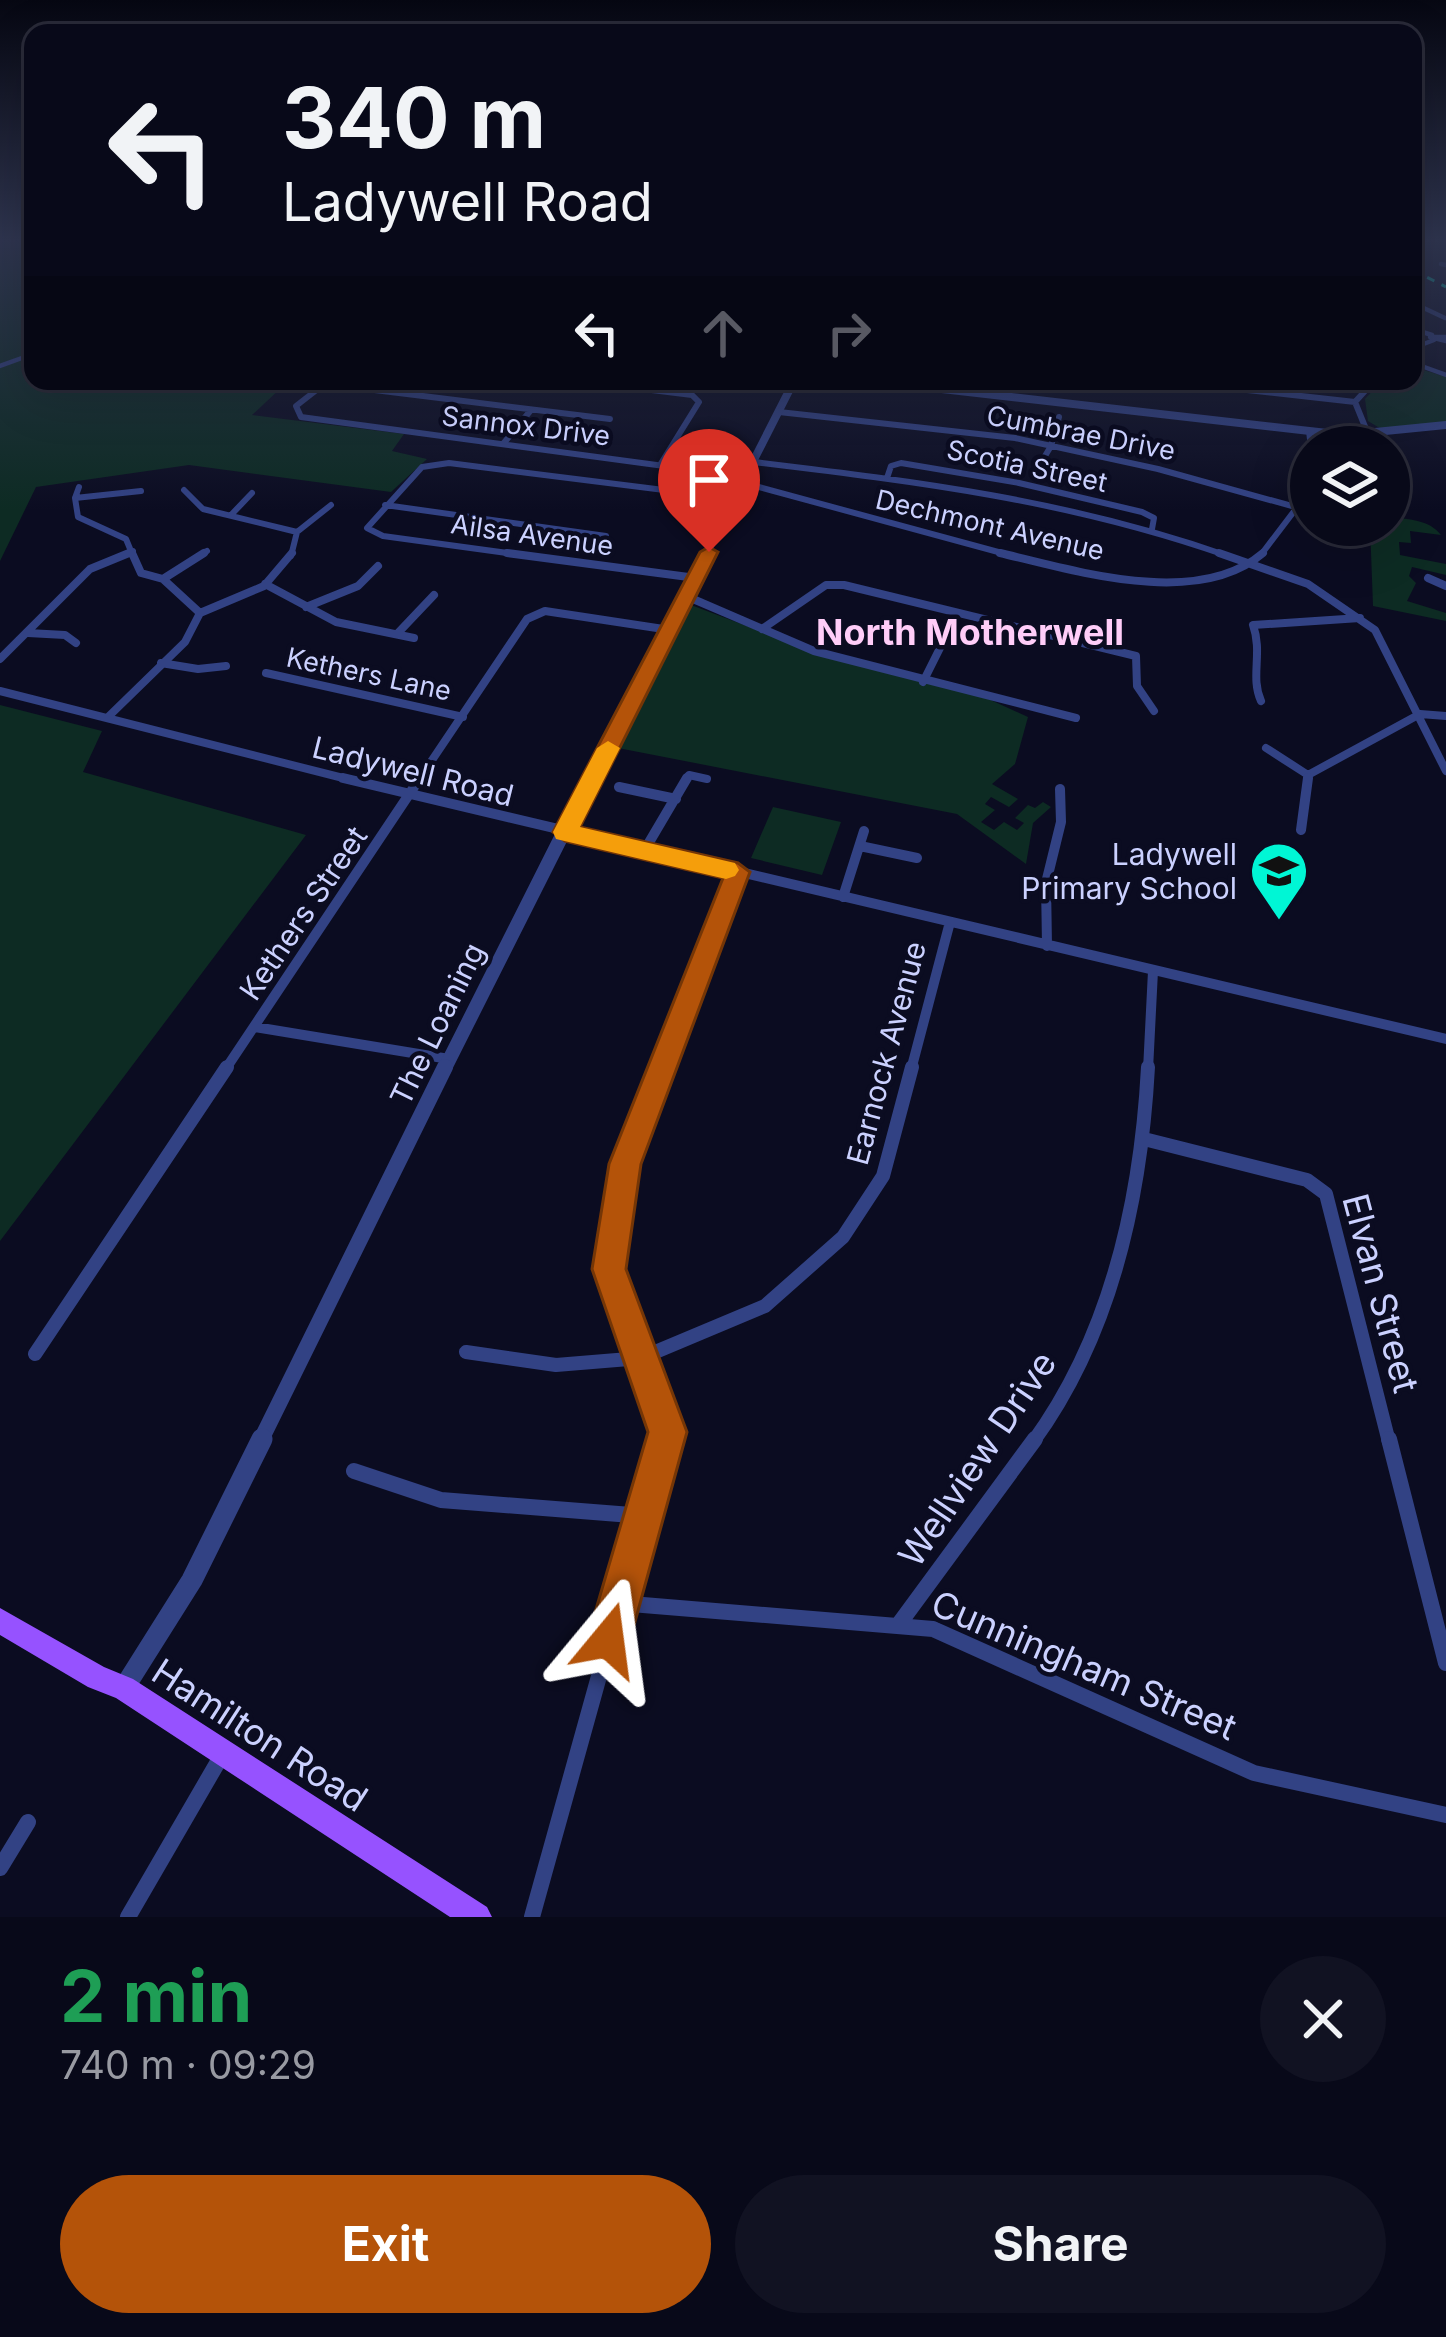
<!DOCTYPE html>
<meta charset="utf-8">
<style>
:root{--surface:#080919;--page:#111222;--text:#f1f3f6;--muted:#989aa2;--line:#292a38;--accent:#b45309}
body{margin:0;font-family:Inter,sans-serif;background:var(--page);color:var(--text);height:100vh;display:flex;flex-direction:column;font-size:45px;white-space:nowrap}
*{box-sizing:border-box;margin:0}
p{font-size:39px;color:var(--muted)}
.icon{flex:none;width:66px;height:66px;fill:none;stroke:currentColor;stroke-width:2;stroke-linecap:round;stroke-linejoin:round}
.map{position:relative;height:1917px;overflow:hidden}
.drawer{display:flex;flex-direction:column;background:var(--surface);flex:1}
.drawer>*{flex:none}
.top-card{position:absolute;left:24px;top:24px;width:1398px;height:366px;border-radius:24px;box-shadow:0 12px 48px #0002,0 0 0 3px var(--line);background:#080919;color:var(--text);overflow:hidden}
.buttons{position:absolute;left:1290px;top:426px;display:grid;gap:24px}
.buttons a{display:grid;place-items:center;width:120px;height:120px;border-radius:50%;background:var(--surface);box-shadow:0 12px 48px #0002,0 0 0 3px var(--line);font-size:60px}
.pin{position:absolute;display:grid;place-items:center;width:102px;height:102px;color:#fff;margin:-123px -51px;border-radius:50% 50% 50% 0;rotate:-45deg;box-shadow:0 0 12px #0007}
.pin .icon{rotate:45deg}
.me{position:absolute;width:132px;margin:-66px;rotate:16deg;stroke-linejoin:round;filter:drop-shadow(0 0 9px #0008)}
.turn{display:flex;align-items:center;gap:42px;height:252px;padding:0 60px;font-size:54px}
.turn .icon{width:156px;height:156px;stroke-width:2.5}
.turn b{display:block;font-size:84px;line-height:102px}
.lanes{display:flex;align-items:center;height:114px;padding:0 60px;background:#0003;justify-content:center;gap:60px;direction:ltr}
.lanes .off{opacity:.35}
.round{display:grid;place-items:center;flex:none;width:126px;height:126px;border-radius:63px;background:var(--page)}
.head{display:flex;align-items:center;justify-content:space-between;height:204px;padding:0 60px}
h1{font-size:72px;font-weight:700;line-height:90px;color:#1e9e55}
.primary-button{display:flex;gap:24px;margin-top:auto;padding:24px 60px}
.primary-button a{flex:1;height:138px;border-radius:72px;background:var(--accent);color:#fff;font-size:48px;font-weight:700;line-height:138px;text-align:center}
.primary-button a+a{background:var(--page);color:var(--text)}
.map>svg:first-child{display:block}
.green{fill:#0d2b23}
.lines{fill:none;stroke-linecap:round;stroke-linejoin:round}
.minor-far5{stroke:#324284;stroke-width:4.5}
.minor-far4{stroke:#324284;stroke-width:6}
.minor-far3{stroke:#324284;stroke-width:8}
.minor-far2{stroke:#324284;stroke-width:10}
.minor-far1{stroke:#324284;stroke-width:14}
.minor{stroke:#324284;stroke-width:16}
.tertiary-far4{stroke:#324284;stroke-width:8}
.tertiary-far3{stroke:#324284;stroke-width:10}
.tertiary-far2{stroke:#324284;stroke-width:14}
.tertiary-far1{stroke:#324284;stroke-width:16}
.tertiary{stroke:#324284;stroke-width:21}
.primary{fill:#9652ff;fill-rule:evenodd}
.rail{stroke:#00f6d5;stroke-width:3;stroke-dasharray:8 8;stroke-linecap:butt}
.route{fill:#b45309;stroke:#753606;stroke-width:3}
.slow{fill:#f59e0b}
.labels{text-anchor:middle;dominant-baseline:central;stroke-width:9;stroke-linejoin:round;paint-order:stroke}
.far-street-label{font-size:27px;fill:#cbd1ff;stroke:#0b0c21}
.street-label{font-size:30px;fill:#cbd1ff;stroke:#0b0c21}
.poi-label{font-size:30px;fill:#cbd1ff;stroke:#0b0c21;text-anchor:end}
.far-district-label{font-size:36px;font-weight:bold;fill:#ffcdf8;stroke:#0b0c21}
.near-street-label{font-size:36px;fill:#cbd1ff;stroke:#0b0c21}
</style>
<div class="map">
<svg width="1446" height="1917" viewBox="0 0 1446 1917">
<rect width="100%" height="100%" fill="#0b0c21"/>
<path class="green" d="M0,242h33v139h287l-11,9 -27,-3 -30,28 152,19 -12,17 35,8 -36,33 -202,-27 -153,22 -36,74z
M1417,368l29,9v45l-63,8 -15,-9 -3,-22 17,-18h31z
M1389,516c19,4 40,3 52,19l-31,-4 1,12 -12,-1 1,13 46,9v11l-34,-8 -3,9 7,7 -9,18 39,12v8l-73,-15 -3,-81h19z
M691,605l143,54 150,38 44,20 -13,47 -23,20 26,15 -9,8 -18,-10 -6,7 10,6 -14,12 13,8 10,-8 13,8 7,-7 -9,-5 13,-13 7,3 8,-6 8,5 -18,16 -7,41 -69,-50 -339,-66z
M0,705l102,26 -19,41 223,63 -306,406z
M773,807l68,15 -19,53 -71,-17z"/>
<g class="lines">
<path class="minor-far5" d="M1441,264l5,1
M1413,303l32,15
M1413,329l19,6
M1446,337h-16l16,4
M1413,348l21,-8
M1413,363l33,12
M0,366l33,-12"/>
<path class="minor-far4" d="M328,381l-32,25 5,11 445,60
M579,381l113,14 7,7 -39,63
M1165,381l190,21
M342,386l268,33
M779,412l236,26 143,31 141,39
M1309,431l2,17
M1368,434l-13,-32 19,-21
M503,444l28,-34
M754,462c166,20 314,38 474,94
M1036,471l15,-25 8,-29
M887,478l4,-12 10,-3 118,20 123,29 12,6 -2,11
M744,483l269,73
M79,487l-4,11 3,19 48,22 7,17
M184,490l19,19 94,23
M75,498l66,-7
M385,505l221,31
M231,515l21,-22
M122,556l11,-5
M200,556l7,-5
M291,556l6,-24 34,-27
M529,556l-146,-20 -16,-8 55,-61 27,-4 287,36
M1260,556l51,-67"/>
<path class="minor-far3" d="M507,553l189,25
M1000,553c76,18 198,56 263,0
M1219,553l89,31 67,46 71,141
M1428,578l18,8
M163,579l41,-26
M265,584l71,38 78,16
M686,596l128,55 262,67
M306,607l52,-21 20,-20
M200,613l64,-27 28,-33
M762,629l64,-44h18l292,71 1,30 17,25
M28,633l37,2 11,8
M397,634l37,-39
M0,659l90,-90 39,-16
M161,663l37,6 28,-3
M266,673l197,44
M923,682l33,-66
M0,691l355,90
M1261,701c-11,-24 2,-48 -8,-76l107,-7
M107,718l78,-76 15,-29 -37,-34 -22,-6 -9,-20
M1266,748l42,27
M418,781l109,-162 18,-8 125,19
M685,781l4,-6 18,4
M1307,781l1,-6 112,-61 26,2"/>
<path class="minor-far2" d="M343,778l1103,261
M619,787l57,12
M1301,830l7,-52
M860,846l57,12
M644,851l43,-73
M843,897l21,-66
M1047,946l-1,-63 15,-61 -1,-33
M255,1027l194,32
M225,1070l195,-292
M661,1070l77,-198
M911,1070l39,-148
M1148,1070l5,-99"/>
<path class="minor-far1" d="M662,1067l-37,97 -16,105 58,163 -3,10
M1144,1139l163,41 19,14 63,248
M466,1352l90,13 85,-7 124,-52 78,-69 40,-61 29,-109
M35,1354l192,-287
M1033,1442c78,-107 108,-244 115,-375"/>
<path class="minor" d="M1389,1439l57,224
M354,1471l87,29 203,16
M619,1603l314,26 321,144 192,42
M899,1624l136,-185
M0,1868l28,-46
M128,1917l94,-162
M532,1917l133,-478"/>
<path class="tertiary-far4" d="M872,381l473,54 101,-10
M705,556l89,-175"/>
<path class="tertiary-far3" d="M590,781l116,-228"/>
<path class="tertiary-far2" d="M444,1070l147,-292"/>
<path class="tertiary-far1" d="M260,1442l185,-375"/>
<path class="tertiary" d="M124,1688l68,-108 70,-141"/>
<path class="primary" d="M0,1608l104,59 29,12 354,228 5,10h-42l-334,-219 -28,-11 -88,-52z"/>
<path class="rail" d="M1413,270l33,17"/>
</g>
<linearGradient id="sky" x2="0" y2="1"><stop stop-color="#060712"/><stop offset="0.47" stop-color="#2e344e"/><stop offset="1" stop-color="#2e344e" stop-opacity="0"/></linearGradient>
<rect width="1446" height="510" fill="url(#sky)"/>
<path class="route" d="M709,547l9,5 -138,275 158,36 12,9 -109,292 -15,105 61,163 -57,208 -6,15 -16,7 -15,-7 -6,-15 61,-208 -56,-163 17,-105 114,-286 -158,-37 -12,-9 147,-280z"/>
<path class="slow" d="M608,741l12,7 -40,79 155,36 4,7 -4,6 -9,3 -170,-40 -3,-7 44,-84z"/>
<defs>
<g id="school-pin" transform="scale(3)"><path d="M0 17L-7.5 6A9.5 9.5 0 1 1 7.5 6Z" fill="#00f6d5" stroke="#0b0c21"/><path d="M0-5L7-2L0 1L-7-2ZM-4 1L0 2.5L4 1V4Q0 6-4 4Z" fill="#111"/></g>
</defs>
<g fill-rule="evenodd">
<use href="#school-pin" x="1279" y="871"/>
</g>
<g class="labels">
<g class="far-street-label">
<text transform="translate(526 426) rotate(7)">Sannox Drive</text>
<text transform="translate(1081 433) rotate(11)">Cumbrae Drive</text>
<text transform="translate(1027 466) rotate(12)">Scotia Street</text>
<text transform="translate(990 525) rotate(13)">Dechmont Avenue</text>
<text transform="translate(532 535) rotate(8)">Ailsa Avenue</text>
<text transform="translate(369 674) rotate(12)">Kethers Lane</text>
</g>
<g class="street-label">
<text transform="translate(413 771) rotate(14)">Ladywell Road</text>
<text transform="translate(303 913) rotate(-56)">Kethers Street</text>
<text transform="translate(437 1024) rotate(-64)">The Loaning</text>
<text transform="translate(886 1053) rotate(-75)">Earnock Avenue</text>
</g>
<g class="poi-label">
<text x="1237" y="854">Ladywell<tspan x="1237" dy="34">Primary School</tspan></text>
</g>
<g class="far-district-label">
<text x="970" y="632">North Motherwell</text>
</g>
<g class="near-street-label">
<text transform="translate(1381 1293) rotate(75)">Elvan Street</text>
<text transform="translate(977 1459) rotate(-56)">Wellview Drive</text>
<text transform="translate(1084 1665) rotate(23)">Cunningham Street</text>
<text transform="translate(260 1735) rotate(33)">Hamilton Road</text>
</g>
</g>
</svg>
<div class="buttons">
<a><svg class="icon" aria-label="layers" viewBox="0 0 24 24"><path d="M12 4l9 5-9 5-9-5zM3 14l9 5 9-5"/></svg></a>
</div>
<div class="pin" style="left:709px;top:552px;background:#d93025"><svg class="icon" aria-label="arrive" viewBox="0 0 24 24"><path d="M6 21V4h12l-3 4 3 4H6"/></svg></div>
<svg class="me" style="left:608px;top:1640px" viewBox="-20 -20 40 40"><path d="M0-17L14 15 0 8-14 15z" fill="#b45309" stroke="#fff" stroke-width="4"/></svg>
<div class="top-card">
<div class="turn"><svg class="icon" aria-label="left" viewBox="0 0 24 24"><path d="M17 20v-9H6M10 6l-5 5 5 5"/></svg><div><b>340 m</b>Ladywell Road</div></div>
<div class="lanes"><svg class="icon" aria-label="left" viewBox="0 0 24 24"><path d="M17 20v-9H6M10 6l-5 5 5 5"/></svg><svg class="icon off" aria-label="ahead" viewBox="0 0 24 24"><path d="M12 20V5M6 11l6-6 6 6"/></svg><svg class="icon off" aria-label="right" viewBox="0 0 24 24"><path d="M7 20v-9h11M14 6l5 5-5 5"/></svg></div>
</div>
</div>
<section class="drawer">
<div class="head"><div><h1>2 min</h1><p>740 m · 09:29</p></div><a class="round"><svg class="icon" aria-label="close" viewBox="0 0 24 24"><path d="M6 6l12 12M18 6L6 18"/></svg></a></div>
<div class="primary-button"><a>Exit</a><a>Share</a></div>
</section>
